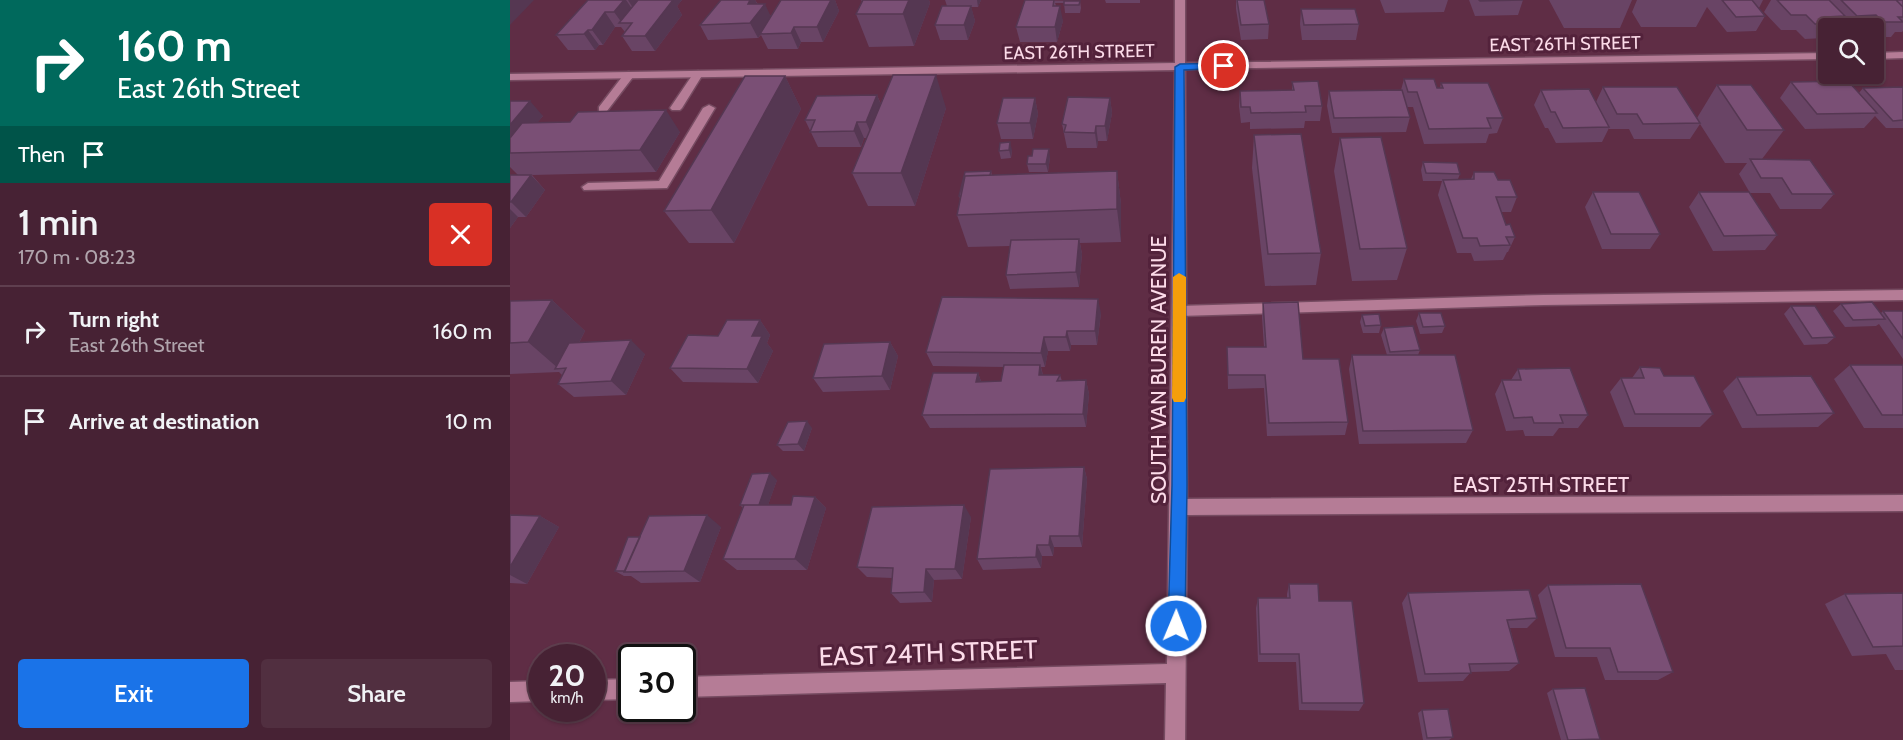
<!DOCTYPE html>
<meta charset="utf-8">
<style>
:root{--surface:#472234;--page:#512f40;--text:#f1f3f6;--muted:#b0a4ac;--line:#5f3f4f;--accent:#1a73e8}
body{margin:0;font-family:Cabin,sans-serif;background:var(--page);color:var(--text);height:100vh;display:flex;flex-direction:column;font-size:22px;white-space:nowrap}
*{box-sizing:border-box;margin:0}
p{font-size:20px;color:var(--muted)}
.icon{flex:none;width:33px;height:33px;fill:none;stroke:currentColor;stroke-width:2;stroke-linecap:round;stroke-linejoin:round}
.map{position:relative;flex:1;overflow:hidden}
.side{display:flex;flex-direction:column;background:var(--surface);width:510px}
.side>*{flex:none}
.top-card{background:#00695c;color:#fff;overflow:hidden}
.controls{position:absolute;left:1308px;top:18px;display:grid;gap:12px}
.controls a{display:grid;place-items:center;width:66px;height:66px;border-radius:6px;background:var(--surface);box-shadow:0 2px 4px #0004,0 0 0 2px var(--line);font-size:30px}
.speed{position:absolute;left:18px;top:644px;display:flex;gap:12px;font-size:30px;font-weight:700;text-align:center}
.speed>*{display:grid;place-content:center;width:78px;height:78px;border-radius:50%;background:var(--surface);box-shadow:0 2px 4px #0004,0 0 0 2px var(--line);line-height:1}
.speed small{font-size:15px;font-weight:400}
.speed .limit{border:3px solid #111;border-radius:9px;background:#fff;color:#111}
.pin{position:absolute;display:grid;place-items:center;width:51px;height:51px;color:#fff;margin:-26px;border:3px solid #fff;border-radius:50%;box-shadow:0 2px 6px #0007}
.me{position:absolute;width:66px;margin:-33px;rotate:1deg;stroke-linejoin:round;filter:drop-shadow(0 0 4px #0008)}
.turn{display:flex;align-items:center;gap:21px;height:126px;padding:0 18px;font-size:27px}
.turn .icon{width:78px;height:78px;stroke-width:2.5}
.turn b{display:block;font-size:42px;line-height:51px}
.then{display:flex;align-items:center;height:57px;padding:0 18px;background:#0003;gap:12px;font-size:22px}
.round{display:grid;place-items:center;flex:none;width:63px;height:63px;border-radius:6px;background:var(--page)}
.overview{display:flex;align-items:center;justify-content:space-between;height:102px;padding:0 18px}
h1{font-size:36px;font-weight:600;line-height:45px}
.button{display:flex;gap:12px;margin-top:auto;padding:12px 18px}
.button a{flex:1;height:69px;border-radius:6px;background:var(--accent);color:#fff;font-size:24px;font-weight:600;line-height:69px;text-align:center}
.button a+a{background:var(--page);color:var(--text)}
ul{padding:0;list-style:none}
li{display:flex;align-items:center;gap:18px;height:90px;padding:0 18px;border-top:2px solid var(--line)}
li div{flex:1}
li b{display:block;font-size:22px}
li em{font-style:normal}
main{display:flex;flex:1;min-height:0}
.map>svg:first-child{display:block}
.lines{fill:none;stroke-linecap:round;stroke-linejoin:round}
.service-casing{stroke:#764b61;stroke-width:3}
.minor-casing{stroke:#764b61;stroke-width:3}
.service{fill:#b57c96;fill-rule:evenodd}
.minor{fill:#b57c96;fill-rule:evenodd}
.wall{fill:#694465}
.shaded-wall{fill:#553752}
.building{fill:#7a4f75;stroke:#553752;stroke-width:1.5}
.route{fill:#1a73e8;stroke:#114b97;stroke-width:1.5}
.slow{fill:#f59e0b}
.labels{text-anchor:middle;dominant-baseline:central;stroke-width:6;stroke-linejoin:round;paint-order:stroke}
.far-street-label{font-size:18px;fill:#fcdbe9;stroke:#53223b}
.street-label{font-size:21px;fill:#fcdbe9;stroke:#53223b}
.near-street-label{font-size:26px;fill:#fcdbe9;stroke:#53223b}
</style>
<main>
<section class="side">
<div class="top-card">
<div class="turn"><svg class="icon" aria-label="right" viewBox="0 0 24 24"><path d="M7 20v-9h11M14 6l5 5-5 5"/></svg><div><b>160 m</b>East 26th Street</div></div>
<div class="then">Then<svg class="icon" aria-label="arrive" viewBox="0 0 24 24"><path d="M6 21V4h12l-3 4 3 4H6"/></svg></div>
</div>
<div class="overview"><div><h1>1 min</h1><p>170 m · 08:23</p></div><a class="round" style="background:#d93025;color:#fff"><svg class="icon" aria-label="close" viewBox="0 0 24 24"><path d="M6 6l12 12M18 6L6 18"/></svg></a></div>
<ul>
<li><svg class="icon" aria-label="right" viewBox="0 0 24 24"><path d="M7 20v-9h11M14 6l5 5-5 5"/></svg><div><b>Turn right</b><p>East 26th Street</p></div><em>160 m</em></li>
<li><svg class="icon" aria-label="arrive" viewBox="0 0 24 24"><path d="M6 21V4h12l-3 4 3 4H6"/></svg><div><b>Arrive at destination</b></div><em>10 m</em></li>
</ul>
<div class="button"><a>Exit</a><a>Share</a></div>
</section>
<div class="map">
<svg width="1393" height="740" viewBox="0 0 1393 740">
<rect width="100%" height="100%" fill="#5f2d45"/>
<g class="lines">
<g class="service-casing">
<path id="service" d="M188,71l5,3 -21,34 -2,2h-8l-2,-2 23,-34z
M119,72l5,3 -1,2 -26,34h-8v-4l26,-34z
M199,105l6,3 -48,80 -83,2 -2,-3 6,-4 71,-2 44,-73z
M1393,290v10l-359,5 -365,11 -7,-5 7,-5 365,-11z"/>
</g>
<g class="minor-casing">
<path id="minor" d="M665,0h10v63l643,-10v6l-643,10 2,430 716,-4v16l-716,4 -2,225h-20l1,-57 -484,14v-20l485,-13 8,-594 -665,10v-6l665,-11z
M1393,52v6l-29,1v-6z
M122,679v20l-40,1v-20z
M32,681v20l-32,1v-20z"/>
</g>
<use href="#service" class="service"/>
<use href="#minor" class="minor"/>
</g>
<path class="wall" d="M78,0h94l-5,6 5,9 -27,36h-23l-10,-15 3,-4 -4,-5h-6l-12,18h-4l-4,5h-27l-12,-15z
M211,0h34l3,4 13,12 10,-16h54l4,11 -16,31h-22l-3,7h-30l-7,-14 -3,3 -50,2 -8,-15z
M351,0h68l1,3 -16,43 -45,1 -13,-33 6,-12z
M435,0h36l-3,7h-7l4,14 -7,19h-28l-5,-15 12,-19z
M515,0l55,1 1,7 -1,5h-15l-1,-10h-9l8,18 -6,21h-37l-4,-15z
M595,0h35v3h-34z
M726,0h37h-9l5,24 -1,15 -27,1 -5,-31z
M870,0h68l-4,12 -59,1z
M959,0h54l-5,15 -43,1z
M1039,0h83l-12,28h-56z
M1127,0h126l-4,8 6,8 -9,15 -29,1 -20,-25 -11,20h-55l-9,-15z
M1261,0h132v31l-1,1h-7l-4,5h-17v-9h-30l-4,-4 -4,4h-8v4l-4,6 -19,1 -9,-9h-15l-17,-18z
M791,9l58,15 -3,16h-54l-2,-16z
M275,76l16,33 -67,134h-45l-25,-32z
M894,79l33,9h3l1,-5 62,35 -6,15 -8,1 -3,9 -62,1 -11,-37h-6l3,10 -4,15 -74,1 -5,-27 2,-15 72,-1z
M782,82l30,24 -2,15h-15l-1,7 -54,1v-7l-9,1 -2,-17 1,-15 52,-1z
M1281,82l68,11 4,-5 40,-1v41h-17l-11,-12 -11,12 -59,1 -25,-31z
M1207,85l67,45 -22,29 72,35 -13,15h-41l-10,-16h-20l-11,-19 8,-11h-22l-25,-39 -10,15h-56l-5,-10h-20v-1l-7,14 -46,1 -8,-15h-3l-11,-23 7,-15 55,12 7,-15 94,31z
M367,95l4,9 65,4 -31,98h-47l-16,-33 15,-35h-3l-3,9h-43l-13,-27z
M525,98l3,16 -5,25h-32l-4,-16z
M600,98l2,15 -5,28h-9l-1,7h-30l-5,-24z
M0,101l33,15 -6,7 143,9 -24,40 -124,3 13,15 -19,27h-8l-8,11v-53h8l-8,-8z
M744,135l67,118 -5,32 -51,1 -13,-118z
M830,138l67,110 -10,32 -45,1 -18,-110z
M502,150l-1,8 -10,1 -2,-8z
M540,157l-2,15h-19l-2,-8z
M913,162l37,12 -2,5h13l3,-7 24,8 19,17 -6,15h-10l5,13 9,12 -7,15h-1l-4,8 -29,1 -3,-8h-14l-19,-58 4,-14h-19l-2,-11z
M481,171l1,4 125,-4 4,33v38l-41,1 2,11 -3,33 -69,2 -4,-14 4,-29 -42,1 -11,-32 3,-16 -1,-3z
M1083,192l67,42 -10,15h-48l-17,-42z
M1189,192l78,43 -12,15 -52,1 -24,-44z
M42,300l33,31 -6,12 66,11 -19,41 -52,2 -16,-13 4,-9 -3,-3 -49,2v-73z
M753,303l85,119 -3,13 -78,1 -3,-48 -36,1 -1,-42h37l-2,-30z
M1331,304l40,9 2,-2h20v48l-24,-35 -3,2 -31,1 -12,-16z
M1281,306l44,31 -8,7 -23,1 -20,-31z
M591,313l-4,32h-26l-1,6h-22l-3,16h-4l2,8h17l2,6 24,-1 3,14 -3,33 -156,1 -8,-13 56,-42 3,8h20l3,-14 -71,-1 -7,-14z
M909,313l26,13 -3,7 -22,1 -4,-13z
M852,315l19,10 -2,8h-16l-3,-11z
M250,320l10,15 -3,8 6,8 -15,32 -75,-1 -13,-14 48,-32z
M874,328l36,22 -2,5 55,75 -7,13 -107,1 -10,-75 3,-14h35l-6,-20z
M380,342l8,14 -8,34 -67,2 -10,-14z
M1340,365h53v63h-39l-30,-49z
M1130,367l24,9 49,38 -13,13h-76l-14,-35 11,-14h11z
M1008,369l70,46 -10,13h-19l-6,8h-28l-2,-6 -17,1 -11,-37 7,-14h9z
M1227,377l97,36 -16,14 -76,1 -19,-37z
M302,428l-8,23h-21l-6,-6z
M574,467l3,12 -5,68h-28l-1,9h-11l-1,12 -58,2 -6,-11z
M267,480l-9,25h23l24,-8 11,11 -19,62h-70l-14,-11 20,-51 -3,-3z
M0,515l30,1 19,11 -32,57 -17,-1z
M461,517l-9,62 -28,1 -2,22 -32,1 -9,-10 1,-15 -25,-1 -10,-10z
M211,527l-21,55 -59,1 -10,-7h-7l-9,-5z
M779,584l30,17 45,102 -5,8 -60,-1 -3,-48h-38l-2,-54 2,-10h29v-4z
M1038,585l125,87 -15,8h-53l-8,-23h-42l-17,-62z
M898,593l129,25 -10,10h-17l9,35 -10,8 -38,1 -8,9 -45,1 -16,-79z
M1393,593v77h-8l-9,-16 -34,2 -27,-52 20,-10z
M1043,689l47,50 -39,1 -14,-47z
M912,710l31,27 -4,3h-26l-5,-27z"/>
<path class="shaded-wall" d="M0,0h24l-24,25z
M106,0h10l9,13 -13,10 -8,-11z
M118,0h12l-7,8z
M161,0h11l-5,6 5,9 -27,36 -10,-15z
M240,0h5l5,9 5,-5 7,15 -14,19 -8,-15 -2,-19z
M321,0h4l4,11 -16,31 -6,-15z
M399,0h20l1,3 -16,43 -11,-32z
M467,0h4l-3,7z
M461,6l4,15 -7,19 -4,-15z
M550,6l3,15 -6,21 -2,-15z
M95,12l10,15 -12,18 -11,-15z
M284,27l7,15 -3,7 -7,-16z
M78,30l11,15 -4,5 -11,-16z
M426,75l10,33 -31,98 -14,-33z
M275,76l16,33 -67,134 -23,-33z
M367,95l6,15 -10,28 -7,-16z
M525,98l3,16 -5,25 -3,-16z
M600,98l2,15 -5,28 -2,-15z
M20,101l13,15 -31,37h-2v-28z
M156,110l14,22 -24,40 -16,-22z
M347,122l7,16 -3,9 -7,-16z
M586,126l2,15 -1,7 -2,-15z
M500,142l2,8 -1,8 -2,-8z
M539,149l1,8 -2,15 -2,-8z
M607,171l4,33v38l-4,-33z
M21,175l14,15 -19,27 -15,-15z
M0,209l8,8 -8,11z
M569,239l3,15 -3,33 -3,-15z
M588,299l3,14 -4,32 -2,-14z
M42,300l33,31 -19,37 -7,1 -31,-27z
M250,320l10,15 -3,8 6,8 -15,32 -11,-14 5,-33z
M557,331l4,14 -1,6 -4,-14z
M534,337l4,14 -3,16 -4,-14z
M121,340l14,14 -19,41 -15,-14z
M380,342l8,14 -8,34 -8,-14z
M530,365l4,14 -5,-4z
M468,373l5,14 -7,-5z
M576,380l3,14 -3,33 -3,-13z
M297,421l5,7 -8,23 -6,-7z
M574,467l3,12 -5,68 -3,-11z
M260,473l7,7 -11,31 -7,-6z
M305,497l11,11 -19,62 -12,-11z
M454,505l7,12 -9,62 -7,-10z
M197,515l14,12 -21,55 -16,-11z
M30,516l19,11 -32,57 -17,-9v-8z
M540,536l4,11 -1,9 -4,-11z
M527,545l5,11 -1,12 -5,-11z
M416,569l8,11 -2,22 -8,-10z"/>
<path class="building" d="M78,0h36l-10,12h-9l-13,18h-4l-4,4 -28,1z
M128,0h35l-28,36h-23l10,-13h-13z
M211,0h29l-2,4h17l-15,19 -50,2z
M271,0h50l-14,27h-23l-3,6 -31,1z
M353,0h46l-6,14h-47z
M515,0h29l-1,6h7l-5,21h-39z
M727,0h27l5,24 -28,1z
M969,0h44l-43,1z
M1212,0h30l13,16 -29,1z
M1267,0h52l16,16 -17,1 6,6 -19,1 -9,-9h-15z
M1331,0h55l7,7v10h-5l5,5h-20l-7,-7 -19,1z
M1386,0h7v7z
M554,1h16l-1,4h-15z
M432,6h29l-7,19h-29z
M791,9h54l4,15 -55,1z
M383,75h43l-35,98h-49z
M235,76h40l-74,134 -47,1z
M894,79h30l3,9h6l-2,-5h47l15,35h-16l4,10 -62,1 -12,-37h-9z
M808,81l4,25h-17l1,6 -55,1 -1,-6h-9l-1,-16 54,-1 -2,-8z
M1338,81l29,32 -60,1 -26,-32z
M1207,85h34l33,45h-37z
M1093,87h74l23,36 -57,1 -6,-10h-20z
M1393,87v33l-10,1 -30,-33z
M1079,89l20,38 -46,1 -8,-16h-4l-10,-22z
M892,90l8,27 -76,1 -5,-27z
M367,95l-11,27h-9l-3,9 -44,1 5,-12h-10l12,-24z
M558,97l42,1 -5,28h-9l-1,7 -31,-1 2,-7 -4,-1z
M493,98h32l-5,25h-33z
M0,101h20l-20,24z
M156,110l-26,40 -130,3v-15l12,-15 48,-1 8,-10z
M791,134l20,119 -53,1 -14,-119z
M871,137l26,111 -47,1 -20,-111z
M500,142l-1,8 -10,1 1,-8z
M523,149h16l-3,15h-19l1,-8h4z
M1240,159l60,1 24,34h-42l-10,-16h-21z
M913,162l34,1 3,11 -34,-1z
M481,171l-1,4 -25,1 -4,20h-2l6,-24z
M607,171v38l-160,6 8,-39z
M964,172h20l4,8h12l7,17h-21l10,28 4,-1 5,13h-9l4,8 -30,1 -3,-8h-14l-20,-58 31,-1z
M0,175h21l-20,27h-1z
M1083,192h46l21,42h-49z
M1189,192h50l28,43 -53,1z
M569,239l-3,33 -70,3 5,-35z
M432,297l156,2 -3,32h-28l-1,6h-22l-3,16 -115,-1z
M42,300l-24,42 -18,1v-42z
M788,302l5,57h36l9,63 -79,1 -4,-48h-37l-1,-28h39l-3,-44z
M1362,302l13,17 -32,1 -12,-16z
M1281,306h24l20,31 -23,1z
M1373,311h20v28z
M909,313h22l4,13 -22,1z
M869,314l2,11 -16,1 -3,-11z
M217,320h33l-8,16h10l-15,33 -77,-1 18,-33 30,1z
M903,326l7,24 -30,2 -6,-24z
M121,340l-20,41 -53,3 8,-16 -11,1 14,-26z
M380,342l-8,34 -69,2 11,-34z
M842,355h103l18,75 -110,1z
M494,365h36l-1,10h21l-3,6 29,-1 -3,34 -161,1 11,-42h45l-2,9 25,-1z
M1340,365h53v50h-21z
M1130,367l20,1 4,8h30l19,38h-78l-14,-36h23z
M1060,368l18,47h-28l3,8h-29l-2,-6 -18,1 -12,-38h19l-3,-11z
M1301,376l23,37 -77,2 -20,-38z
M297,421l-9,23 -21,1 11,-23z
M574,467l-5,69h-29l-1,9h-12l-1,12 -59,2 13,-90z
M260,473l-11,32h-19l12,-31z
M283,496l22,1 -20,62h-72l21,-54h47z
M454,505l-9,64h-29l-2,23 -33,1 2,-25 -36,-1 15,-60z
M0,515l30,1 -30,51z
M197,515l-23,56 -60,1 25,-56z
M118,537h12l-15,34h-10z
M779,584h29l1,17h33l12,102h-62l-3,-49h-39l-2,-56h32z
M1131,584l32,88h-55l-8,-24h-44l-18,-63z
M1019,590l8,28 -30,2 12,43 -50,1 2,9 -46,1 -17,-81z
M1393,593v53l-30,1 -28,-53z
M1075,688l15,51 -32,1 -15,-51z
M938,709l5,28 -26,1 -5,-28z"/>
<path class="route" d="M714,63l3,1v4l-43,2 3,415 -2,141 -3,6 -6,2 -6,-2 -2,-6 4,-141 3,-418 5,-3z"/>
<path class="slow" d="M669,273l7,4v121l-2,4h-10l-2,-4 1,-121z"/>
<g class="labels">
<g class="far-street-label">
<text transform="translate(1055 44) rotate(-1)">EAST 26TH STREET</text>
<text transform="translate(569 52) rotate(-1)">EAST 26TH STREET</text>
</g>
<g class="street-label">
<text transform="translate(648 370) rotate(-90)">SOUTH VAN BUREN AVENUE</text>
<text x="1031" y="484">EAST 25TH STREET</text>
</g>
<g class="near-street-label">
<text transform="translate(418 653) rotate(-2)">EAST 24TH STREET</text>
</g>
</g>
</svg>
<div class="controls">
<a><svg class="icon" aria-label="search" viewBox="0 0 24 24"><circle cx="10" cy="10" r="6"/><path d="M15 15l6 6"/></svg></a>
</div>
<div class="speed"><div>20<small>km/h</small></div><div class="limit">30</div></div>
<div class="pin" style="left:714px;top:66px;background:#d93025"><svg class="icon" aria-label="arrive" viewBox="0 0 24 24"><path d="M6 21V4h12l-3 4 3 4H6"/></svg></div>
<svg class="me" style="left:666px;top:626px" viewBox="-20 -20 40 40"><circle r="17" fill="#1a73e8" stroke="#fff" stroke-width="3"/><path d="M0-11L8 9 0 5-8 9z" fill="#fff"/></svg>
</div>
</main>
